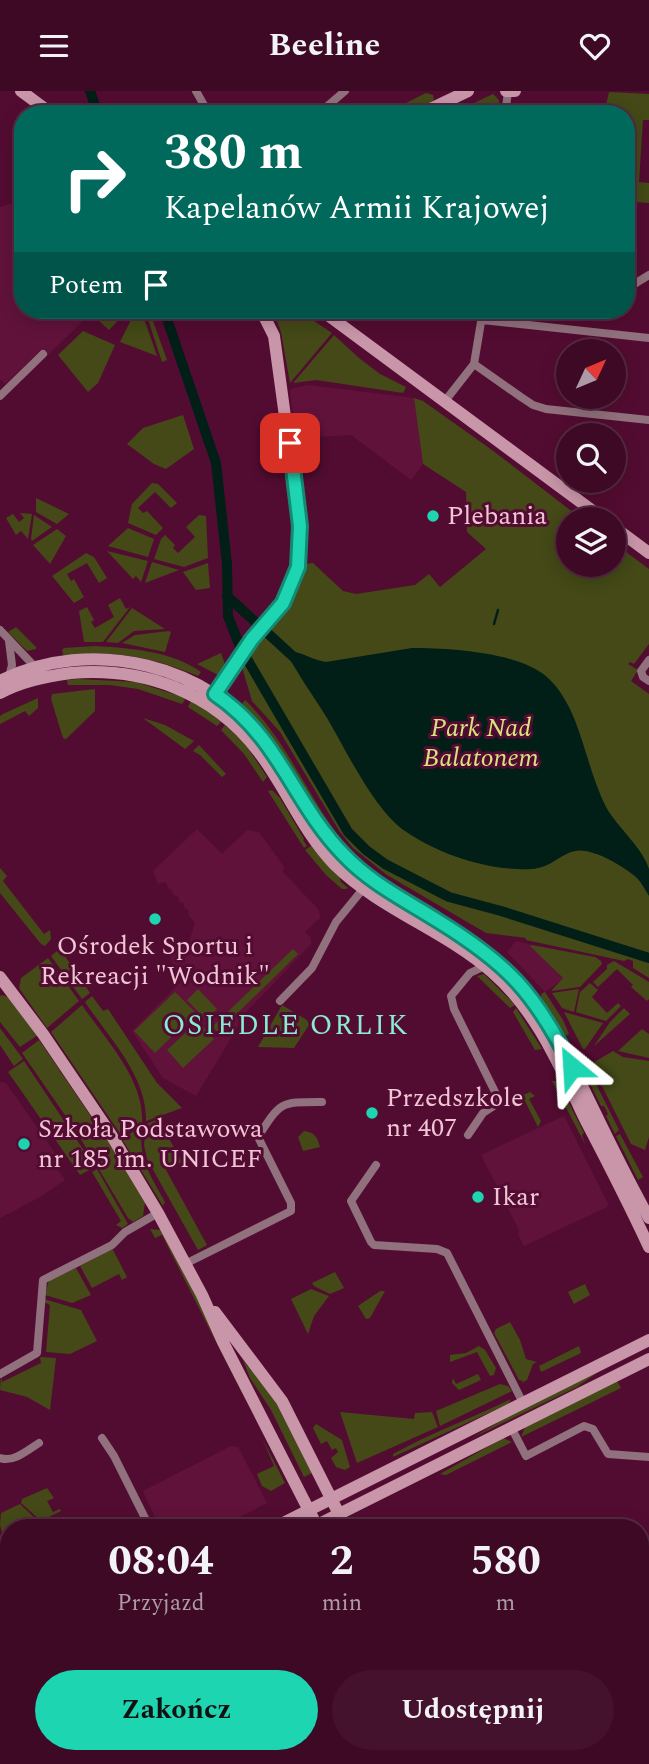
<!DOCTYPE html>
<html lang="pl">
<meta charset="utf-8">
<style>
:root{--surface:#3e0925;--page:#45122d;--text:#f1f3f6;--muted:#ad9aa7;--line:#572a42;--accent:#1dd5b1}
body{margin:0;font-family:Spectral,serif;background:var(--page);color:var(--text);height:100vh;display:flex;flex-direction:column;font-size:26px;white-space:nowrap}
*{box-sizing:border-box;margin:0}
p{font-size:23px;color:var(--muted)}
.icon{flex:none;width:38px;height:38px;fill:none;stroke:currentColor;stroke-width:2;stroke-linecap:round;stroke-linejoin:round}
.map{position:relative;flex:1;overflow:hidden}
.side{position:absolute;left:0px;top:1428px;width:649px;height:245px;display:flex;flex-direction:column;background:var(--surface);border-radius:28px 28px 0 0;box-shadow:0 4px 18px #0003,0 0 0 2px var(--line)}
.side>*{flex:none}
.banner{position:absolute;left:14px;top:14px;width:621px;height:214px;border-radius:28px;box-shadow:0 4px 18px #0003,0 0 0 2px var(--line);background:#00695c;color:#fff;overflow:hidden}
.needle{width:46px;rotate:46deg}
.controls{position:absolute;left:556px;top:248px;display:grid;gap:14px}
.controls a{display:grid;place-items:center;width:70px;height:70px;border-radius:50%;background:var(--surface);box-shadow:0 4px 18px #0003,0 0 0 2px var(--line);font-size:35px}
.pin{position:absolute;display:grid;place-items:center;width:60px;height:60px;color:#fff;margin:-30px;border-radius:14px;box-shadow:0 4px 10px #0006}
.me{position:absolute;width:77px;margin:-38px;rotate:333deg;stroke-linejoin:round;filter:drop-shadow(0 0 5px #0008)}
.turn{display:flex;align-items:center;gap:24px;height:147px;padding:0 35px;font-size:32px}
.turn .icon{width:91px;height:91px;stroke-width:2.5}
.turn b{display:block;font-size:49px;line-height:60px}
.then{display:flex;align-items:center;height:66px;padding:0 35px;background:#0003;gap:14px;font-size:26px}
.eta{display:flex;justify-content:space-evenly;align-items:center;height:119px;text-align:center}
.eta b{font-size:42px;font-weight:700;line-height:49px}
.button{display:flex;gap:14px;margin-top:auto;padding:14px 35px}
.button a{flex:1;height:80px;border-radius:42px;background:var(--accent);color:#111;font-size:28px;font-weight:700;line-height:80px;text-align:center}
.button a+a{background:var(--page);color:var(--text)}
header{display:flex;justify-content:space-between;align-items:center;height:91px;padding:0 35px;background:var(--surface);font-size:32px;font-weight:700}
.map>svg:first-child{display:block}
.built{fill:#61123b}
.green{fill:#444917}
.water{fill:#011e17}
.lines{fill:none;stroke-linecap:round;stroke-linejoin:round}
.stream{stroke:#011e17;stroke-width:2.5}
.canal{stroke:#011e17;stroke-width:10}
.street{stroke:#91717d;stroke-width:8}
.secondary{stroke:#c996a9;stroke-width:12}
.route-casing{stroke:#138a73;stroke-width:18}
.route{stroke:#1dd5b1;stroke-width:12}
.poi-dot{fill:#1dd5b1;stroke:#530c31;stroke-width:2.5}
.labels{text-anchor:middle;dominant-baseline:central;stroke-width:6;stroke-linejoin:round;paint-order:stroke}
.poi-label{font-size:26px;fill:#f1c5d5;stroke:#530c31;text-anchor:start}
.park-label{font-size:26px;font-style:italic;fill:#d7e37e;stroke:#530c31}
.neighbourhood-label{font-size:28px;letter-spacing:2px;fill:#8becd1;stroke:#530c31}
</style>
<header><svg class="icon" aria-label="menu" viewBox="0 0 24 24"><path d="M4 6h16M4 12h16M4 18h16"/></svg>Beeline<svg class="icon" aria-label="heart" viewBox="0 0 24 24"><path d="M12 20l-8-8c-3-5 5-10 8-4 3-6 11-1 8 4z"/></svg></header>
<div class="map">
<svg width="649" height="1673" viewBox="0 0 649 1673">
<rect width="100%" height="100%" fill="#530c31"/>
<path class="built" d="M23,109v110h71l-48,47 -6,-6 -35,33 -5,-5v-172z
M308,294l106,13 9,66 -12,16 -60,-45 -55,3 -6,-47 1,-2z
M197,738l25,25 25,-24 12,2 26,36 -3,3 37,39 1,8 -15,14 6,6v6l-63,66 -52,86 -33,-18 -31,-47 48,-48 -10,-28 4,-2 -1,-2 16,-9 6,-19 -6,-7 -1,-7h-3l-2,-7 -3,1 -3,-8 -3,1 -3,-7h-2l-3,-7 -8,2 -5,-13z
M516,850l16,4 31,34 -18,13 -38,-40z
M0,991l6,1 54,77 -3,8 8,12 -25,17 -40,21z
M564,1025l45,90 -85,40 -6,-11 1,-5 -38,-75z
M231,1355l7,1 29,56 -31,16 -9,9h-67l-17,-37z
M493,1664h82l1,4 -9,5h-69z"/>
<path class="green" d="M609,1l40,2v26h-6l-4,62 10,1v20l-14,-1 1,-20 -9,-1 -1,-67h-22z
M426,2l7,2 1,5 -3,2 -22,12h-6l-1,-9z
M493,3l6,6 1,14h-49z
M104,219h24l-19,20 -13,-12z
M136,219h5l16,46 -37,-14z
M145,219h4l18,50 -5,2z
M273,219h25l34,23 -42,50 -9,-51z
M83,240l32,14 -17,38 -10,9 -30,-37z
M334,244l25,23 21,16 26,13 -3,6 -87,-13 -23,3z
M414,307l9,3 69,49 91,70h-14v45h45v-22l35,26v75l-15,20 -4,-2 -2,2 10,6 -7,11 18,13v284l-16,-10v-7l-5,-2 -4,2 -98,-21v-2l-40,-5 -99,-58 -34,-27 -13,-16 -60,-100 -28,-31 -10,-34 17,-24 30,-35 13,-27 4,-17 7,-1 30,28 13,3 59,-9 14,-11 11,13 46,-38 -19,-17 -1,-40 -43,-28z
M183,324l11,34 -28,20 -12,-5 -27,-20 16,-16z
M152,392l6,1 19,19 -6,5 -16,-16 -17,16 5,5 4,-2 16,17 -7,7 -28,-12 4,-19z
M36,407l33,16 -12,10 -21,-12z
M20,422l12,1 -4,25 -7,-8 -5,4 -10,-17 7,-4 6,8 5,-4z
M34,424l18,12 -20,14 -1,-2z
M199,424l7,1 2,42 -24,9 -30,-8 7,-20 4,-4 10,10 -2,3 5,5 17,-16 -9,-10z
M128,437l26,11 -6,18 -40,-11z
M57,438l9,7 -16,28 -17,-19z
M107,460l41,10 -7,21 -5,-6 -3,3z
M86,462l8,4 13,21 -8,5 -12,-20 -20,11 4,7 3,-2 10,18 -10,6 -22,-27z
M152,471l27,8 -34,13z
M208,472l2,25 -14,2 -13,-18z
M120,507l6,11 4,-2 -27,35h-19l-5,-31 8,-4 7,13 -3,2 4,6 19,-11 -6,-12z
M132,517l33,21 -31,2 -16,12 -12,-1z
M16,536l20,20v2l-9,2 -19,-19z
M169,540l2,1 -6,20 -43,-9 13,-8z
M95,555c34,2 77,5 106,26l-3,4c-40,-17 -77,-25 -121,-22l-3,3 -10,1 -2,-8 2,-2z
M221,562l5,14 -6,9 -23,-12z
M78,588l58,3 50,16 -4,6 -44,-15 -28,-4h-42l-1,-5z
M95,598v22l-29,28 -3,-1 -12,-39 1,-5z
M38,607v10l-9,8 -4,-5 -25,13v-8l3,-2z
M192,608l30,20 -1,1 -4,-2 4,4 -4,4 -29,-19z
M245,609c50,48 68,116 118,163l-1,1 -33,-36 -52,-83 -25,-30 -13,-7z
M143,627l22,7 29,16 -9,8z
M225,634l20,19 22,33 -4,5 -19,-28 -23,-24z
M199,654l27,29 -4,3 -22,-22 -7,-4z
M272,699l8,8 24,41 -1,1 4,6 -3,2 -36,-57z
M311,755l22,25 6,4 2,7 7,6 -2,1h-4l-16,-14 -21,-25z
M0,777l7,8 -4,5 41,53 6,-4 1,9 -6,7 -4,-2 -41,-51z
M532,854l63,12 6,4 1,3 -22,23 -29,4 12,-13 -33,-32z
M293,858l5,5 -80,78 -6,-5z
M57,860l5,1 28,41 -8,6 -31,-43z
M48,867l31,43 -32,27 -28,-40 2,-10z
M614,870l35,21v17l-2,2 -16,-14 2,-2 -16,-16 -19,18 -5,-5 14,-13v-4z
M484,883l31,31 -5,3 -33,-32z
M590,892l8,7 -6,7 15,16 11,-10 3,3 -15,15 -30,-9 4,-20z
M198,898l19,20 -11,11 -19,-20z
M579,898l-5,23 -12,-4 -10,-15z
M175,901l21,21 -41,40 -21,-22z
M545,901l18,28 6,14 -4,2 -18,-30 -5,-2 -1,-10z
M2,904l6,2 30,38 -18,12 -20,-25v-26z
M92,905l11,15 5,-2 49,74 25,25 -36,13c1,-45 -37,-83 -61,-119z
M82,914c23,34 63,75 60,118l-21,12 -70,-103z
M282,914l25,15 2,5 -15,23 -36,-1z
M516,917l26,41 -7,1 -22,-38z
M624,917l6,6 -36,32 16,-24z
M564,921l39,11 -18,26h-2z
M198,930l16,18 -31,29 -16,-18z
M0,937l23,31 -9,7 -14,-21z
M642,938l7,5v24l-31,-7z
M39,949l74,109 32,54 -2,13 -10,6 -5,-4 -52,-87 -54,-78z
M613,960l10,6 26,4v76l-4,13 -14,-6 -40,-80z
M24,970l71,106 -15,8 -72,-103z
M586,973l33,66 -4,4 -9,-18 2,-2 -4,-8h-3l-18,-37z
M552,990h6l26,52 -2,2 3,9z
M530,1001l5,4 -6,3 12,22 -3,6 -13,-26 -5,3 1,-8z
M158,1028l24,43 -16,8 41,75 -9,5 -51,-91 -3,-14 2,-21z
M142,1035c-4,33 8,48 23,76l-2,4 -41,-67z
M304,1040c11,2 13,5 16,16l-17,4 -5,-14z
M620,1043l23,43 -5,3 -22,-44z
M97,1078l31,55 -6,4 -6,-3 5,-4 -29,-49z
M150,1138l11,1 33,60 52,111 -84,-166 -7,3z
M112,1157l15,29 -5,3 -3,-6 -27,14 -12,-22z
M76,1177l15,27 -19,8 -27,-8 4,-15z
M335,1181l9,16 -14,6 -16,-8 -2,-3z
M585,1193l5,11 -16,9 -6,-12z
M311,1198l18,7 -15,20 -6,18 -17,-35z
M380,1200h5l-15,27 -4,1 -8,-13z
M44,1208l37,11 16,31 -27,13 -24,-2 4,-47 -6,-3z
M510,1231l10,18 6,19 11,3 -4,2 -6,16 -5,3 1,-2 -4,-1 -25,-47 2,-4z
M479,1255l6,4 11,18 -2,7 -4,1 -13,-24 -27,10v-7l16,-2z
M579,1255l2,7 -40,19 -2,-6z
M40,1266l16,1 -6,52 -23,-13 -27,-7 1,-14 1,6 39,-19z
M243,1269l32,40 37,73 -8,4 -33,-67 -21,-32z
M601,1279l-24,17 -105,51 35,-21z
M478,1283l3,6 -22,10 -7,-7 1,-5 3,6z
M617,1290l4,7 -100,49 4,-10z
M500,1293l8,2 4,5 -72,35 -4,-15z
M511,1308l-3,5 -115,53v-3c38,-21 79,-36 118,-55z
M340,1321l74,7 1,-6 17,-1 6,15 -81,36z
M316,1333l26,16 8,27 -5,3 -9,-3 -5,-9 7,-6 -2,-4 -4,2 -5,-9 -6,3 -8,-16z
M262,1347l23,45 -14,8 -9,-5 -5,-12 17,-8z
M503,1347l9,4 -66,33 -6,-1z
M47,1397l7,10 -7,3 6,11 7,-3 1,2 -20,10 -20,-18 1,-4z
M20,1413l19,18 -11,6h-19v9l-5,2 -4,-14 1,-12z"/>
<path class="water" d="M412,557c37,0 107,4 135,29 14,12 25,34 30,49 10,27 16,55 29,81 11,20 37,41 43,62 0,8 0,18 0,27 -4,-6 -7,-13 -12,-18 -12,-11 -45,-31 -62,-27 -15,3 -24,17 -44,18 -42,2 -91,-14 -126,-38 -30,-20 -59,-81 -78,-113 -13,-21 -28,-42 -40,-64l4,-3c12,2 22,9 35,11z"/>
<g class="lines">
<path class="stream" d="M494,533l4,-14"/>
<path class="canal" d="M90,0l8,23
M164,219l52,153 11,101 1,52 12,31 108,185 18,18 19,14 64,33 52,14 148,47
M227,505l71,65"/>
<path class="street" d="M196,0l13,23
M318,23l27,-23
M505,23l3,-22
M626,94l5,8 -5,45
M626,191l10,1 13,-8
M482,229l167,18
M474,273l47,33 12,8 13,4 103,11
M0,305l43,-42
M445,310l29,-37 9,-54
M0,539l36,38
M9,550l3,24 -3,12
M649,569l-8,11 2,6 6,4
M280,910l32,-33 24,-46 27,-33
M468,1044l15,-22 17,-11 -46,-93 -3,-13 19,-23 15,-7
M376,1074l-25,36 20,41 3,3 63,4 10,4 76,150
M185,1173l106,-53v-8l-33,-66c23,-36 22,-35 64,-35
M0,1283l37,-21 6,-73 69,-35 13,-13 33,-19
M511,1336l15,29 58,-30 9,3 15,25 41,3
M102,1347l12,18 36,72
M0,1367c13,5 28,-8 39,-15
M373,1664l4,9
M207,1673l18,-9"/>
<path class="secondary" d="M21,0l31,23
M506,0h9
M420,23l48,-23
M321,219l284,210
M614,436l35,26
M0,590c91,-46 211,-17 270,66 26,36 43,77 74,109 45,46 109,65 157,108 38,34 59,78 81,122 22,45 43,90 67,132
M0,602c22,-12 46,-17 71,-20 73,-6 142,19 187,78 28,36 44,80 77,114 46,45 109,65 157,107 45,39 68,95 93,147 22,42 44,85 64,128
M210,610l42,-62 31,-37 15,-35 2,-41 -26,-190 -9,-18 -8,-8
M0,886l43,57 67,99 48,80 44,82 21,47 95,186
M215,1221l67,89 64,127
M273,1437l376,-188
M311,1437l338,-169
M0,1574l9,-5
M0,1591l9,-4
M433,1664l4,9
M460,1664l4,9"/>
</g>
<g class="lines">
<g class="route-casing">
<path id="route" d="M290,352l10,83 -2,41 -15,36 -31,36 -37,55c65,44 77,107 128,160 27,29 62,46 95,67 70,43 97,72 134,146"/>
</g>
<use href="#route" class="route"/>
</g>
<g class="poi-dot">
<circle cx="433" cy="425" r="7"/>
<circle cx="155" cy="828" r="7"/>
<circle cx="372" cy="1022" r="7"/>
<circle cx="24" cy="1053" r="7"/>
<circle cx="478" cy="1106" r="7"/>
</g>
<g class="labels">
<g class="poi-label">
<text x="447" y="425">Plebania</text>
<text x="155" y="855" text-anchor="middle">Ośrodek Sportu i<tspan x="155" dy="30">Rekreacji "Wodnik"</tspan></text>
<text x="386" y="1007">Przedszkole<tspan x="386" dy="30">nr 407</tspan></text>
<text x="38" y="1038">Szkoła Podstawowa<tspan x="38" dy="30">nr 185 im. UNICEF</tspan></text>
<text x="492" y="1106">Ikar</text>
</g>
<g class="park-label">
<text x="481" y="637">Park Nad<tspan x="481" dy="30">Balatonem</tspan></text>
</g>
<g class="neighbourhood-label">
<text x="286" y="934">OSIEDLE ORLIK</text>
</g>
</g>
</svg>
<div class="controls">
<a><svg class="needle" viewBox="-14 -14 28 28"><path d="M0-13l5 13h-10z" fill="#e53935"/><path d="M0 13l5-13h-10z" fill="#ad9aa7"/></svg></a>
<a><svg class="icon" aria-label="search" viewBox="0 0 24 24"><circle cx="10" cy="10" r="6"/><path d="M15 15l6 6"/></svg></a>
<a><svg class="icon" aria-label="layers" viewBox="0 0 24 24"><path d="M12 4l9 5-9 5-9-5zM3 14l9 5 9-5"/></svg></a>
</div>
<div class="pin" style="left:290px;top:352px;background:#d93025"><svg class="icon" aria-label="arrive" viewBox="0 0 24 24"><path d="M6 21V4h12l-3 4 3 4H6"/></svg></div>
<svg class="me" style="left:572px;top:976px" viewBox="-20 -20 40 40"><path d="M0-17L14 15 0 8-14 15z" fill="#1dd5b1" stroke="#fff" stroke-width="4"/></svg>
<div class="banner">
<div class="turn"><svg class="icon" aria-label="right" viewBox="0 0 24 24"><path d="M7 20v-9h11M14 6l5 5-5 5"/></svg><div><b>380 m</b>Kapelanów Armii Krajowej</div></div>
<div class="then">Potem<svg class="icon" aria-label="arrive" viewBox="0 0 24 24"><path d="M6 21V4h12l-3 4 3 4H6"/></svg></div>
</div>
<section class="side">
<div class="eta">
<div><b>08:04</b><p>Przyjazd</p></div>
<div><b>2</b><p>min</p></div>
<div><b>580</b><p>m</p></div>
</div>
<div class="button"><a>Zakończ</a><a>Udostępnij</a></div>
</section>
</div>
